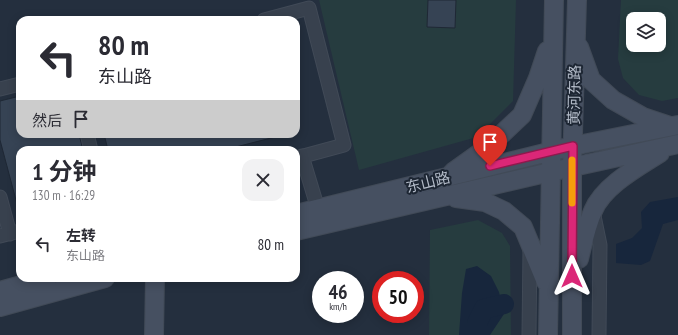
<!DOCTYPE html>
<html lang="zh">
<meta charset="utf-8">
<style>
:root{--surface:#fff;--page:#f2f2f3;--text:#2b2b33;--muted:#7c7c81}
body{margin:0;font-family:"PT Sans Narrow","Noto Sans SC",sans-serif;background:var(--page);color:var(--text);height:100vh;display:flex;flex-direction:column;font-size:15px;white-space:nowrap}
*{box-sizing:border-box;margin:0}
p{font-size:13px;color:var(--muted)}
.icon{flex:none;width:22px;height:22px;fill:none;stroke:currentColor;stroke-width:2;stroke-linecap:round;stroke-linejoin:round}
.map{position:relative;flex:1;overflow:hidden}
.panel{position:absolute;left:16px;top:146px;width:284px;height:136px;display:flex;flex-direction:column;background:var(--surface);border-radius:12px;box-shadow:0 2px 10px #0003}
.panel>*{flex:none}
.guide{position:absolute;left:16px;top:16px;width:284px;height:122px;border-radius:12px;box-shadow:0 2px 10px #0003;background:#fff;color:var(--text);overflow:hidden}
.fabs{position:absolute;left:626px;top:12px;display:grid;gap:8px}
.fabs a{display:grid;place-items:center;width:40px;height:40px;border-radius:8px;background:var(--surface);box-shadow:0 2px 10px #0003;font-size:20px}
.speed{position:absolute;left:312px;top:271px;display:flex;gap:8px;font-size:20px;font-weight:700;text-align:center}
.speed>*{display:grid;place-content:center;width:52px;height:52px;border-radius:50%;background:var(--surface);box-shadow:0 2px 10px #0003;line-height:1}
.speed small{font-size:10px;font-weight:400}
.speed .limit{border:6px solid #d22;background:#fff;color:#111}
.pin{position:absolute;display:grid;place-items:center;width:34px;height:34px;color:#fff;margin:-41px -17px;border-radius:50% 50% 50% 0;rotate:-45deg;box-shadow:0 0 4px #0007}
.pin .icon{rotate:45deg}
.me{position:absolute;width:44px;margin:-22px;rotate:0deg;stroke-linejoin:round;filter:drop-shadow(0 0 3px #0008)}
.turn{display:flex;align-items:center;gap:14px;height:84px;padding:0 16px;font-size:18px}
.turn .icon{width:52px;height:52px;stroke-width:2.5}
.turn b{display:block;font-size:28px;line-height:34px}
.then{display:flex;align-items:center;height:38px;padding:0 16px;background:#0003;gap:8px;font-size:15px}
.round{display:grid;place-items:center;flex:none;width:42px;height:42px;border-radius:12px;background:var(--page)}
.head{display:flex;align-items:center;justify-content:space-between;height:68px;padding:0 16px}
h1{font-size:24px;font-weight:700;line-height:30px}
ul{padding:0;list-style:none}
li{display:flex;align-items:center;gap:12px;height:60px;padding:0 16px}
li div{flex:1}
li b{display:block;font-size:15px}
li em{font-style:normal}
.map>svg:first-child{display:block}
.green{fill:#263c3f;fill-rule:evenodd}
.water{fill:#17263c}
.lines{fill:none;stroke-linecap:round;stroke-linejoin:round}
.river{stroke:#17263c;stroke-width:20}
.building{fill:#364354;stroke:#1f2835}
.street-casing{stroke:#414a57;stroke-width:15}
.secondary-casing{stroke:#414a57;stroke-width:20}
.street{stroke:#38414e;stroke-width:13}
.secondary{stroke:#465061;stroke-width:18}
.route-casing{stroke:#8e194d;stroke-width:10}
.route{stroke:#db2777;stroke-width:7}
.slow{stroke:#f59e0b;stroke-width:7}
.labels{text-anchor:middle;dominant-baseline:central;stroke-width:4;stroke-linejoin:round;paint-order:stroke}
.street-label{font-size:15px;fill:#b4bcc9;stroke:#1d2633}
</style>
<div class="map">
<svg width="678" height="335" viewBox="0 0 678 335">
<rect width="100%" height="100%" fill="#242f3e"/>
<path class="green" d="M319,0h197l-3,101 -36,36 -118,33z
M621,0h57v98l-16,3 -23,-6 -16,-17 -5,-19zM633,19h26v26h-26z
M478,220l24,13 8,13 1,89h-82l1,-105z"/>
<path class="water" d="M678,197v23l-15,4 -13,37 -9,4 -25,-2v-19l16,-6 10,-10 -1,-16 9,-10z
M477,266l14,10 8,16 5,22 -14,21h-31l3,-42 4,-24z"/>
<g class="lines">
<path class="river" d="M477,335v-12l7,-14 20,-5"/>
</g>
<path class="building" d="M428,0h28l-1,28 -28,-1z
M20,96v38h59l4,16h-63v53l-3,1 -17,-64v-39z
M104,134h171v3l-51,13h-116z"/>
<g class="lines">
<g class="street-casing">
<path id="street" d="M264,20l45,-12 35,137 -48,13
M0,89l20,-5
M87,134l4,16
M302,156l16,53
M0,197l10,37
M593,211l7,34 -1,90
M0,236l20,-5
M529,335l1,-87"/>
</g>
<g class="secondary-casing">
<path id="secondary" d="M579,47l12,33 22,20 30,17 27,9
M453,172l35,-25 34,-32 16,-37 9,-27
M456,198l29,4 19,9 19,16 23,55
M296,214l277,-68 105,-21
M296,231l254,-59 128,-28
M579,259c4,-16 7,-32 14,-48 10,-25 45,-44 67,-58
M0,291l47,-13
M0,307l105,-29
M154,335l1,-57
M548,335l6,-335
M572,335v-168l5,-167"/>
</g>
<use href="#street" class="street"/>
<use href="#secondary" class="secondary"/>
</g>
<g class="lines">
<g class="route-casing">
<path id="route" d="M490,166l83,-20 -1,130"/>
</g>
<use href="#route" class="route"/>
<path class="slow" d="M572,203v-43"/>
</g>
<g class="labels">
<g class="street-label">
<text transform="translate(574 95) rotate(-89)">黄河东路</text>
<text transform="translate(428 182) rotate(-14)">东山路</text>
</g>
</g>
</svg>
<div class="fabs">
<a><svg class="icon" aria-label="layers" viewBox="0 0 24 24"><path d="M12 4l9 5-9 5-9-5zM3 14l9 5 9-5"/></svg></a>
</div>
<div class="speed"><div>46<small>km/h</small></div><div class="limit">50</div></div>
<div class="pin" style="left:490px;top:166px;background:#d93025"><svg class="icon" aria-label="arrive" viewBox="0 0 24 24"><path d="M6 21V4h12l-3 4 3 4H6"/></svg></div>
<svg class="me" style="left:572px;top:276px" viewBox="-20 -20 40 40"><path d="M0-17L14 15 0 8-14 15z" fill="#db2777" stroke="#fff" stroke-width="4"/></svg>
<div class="guide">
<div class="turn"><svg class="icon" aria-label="left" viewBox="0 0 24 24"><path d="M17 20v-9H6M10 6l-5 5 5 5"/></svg><div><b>80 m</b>东山路</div></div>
<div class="then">然后<svg class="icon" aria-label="arrive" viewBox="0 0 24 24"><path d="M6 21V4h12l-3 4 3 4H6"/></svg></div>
</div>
<section class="panel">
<div class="head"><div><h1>1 分钟</h1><p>130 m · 16:29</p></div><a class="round"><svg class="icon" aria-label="close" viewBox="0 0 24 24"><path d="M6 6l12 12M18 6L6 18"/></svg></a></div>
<ul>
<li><svg class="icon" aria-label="left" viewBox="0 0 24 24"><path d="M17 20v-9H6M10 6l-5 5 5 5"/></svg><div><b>左转</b><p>东山路</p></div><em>80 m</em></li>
</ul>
</section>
</div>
